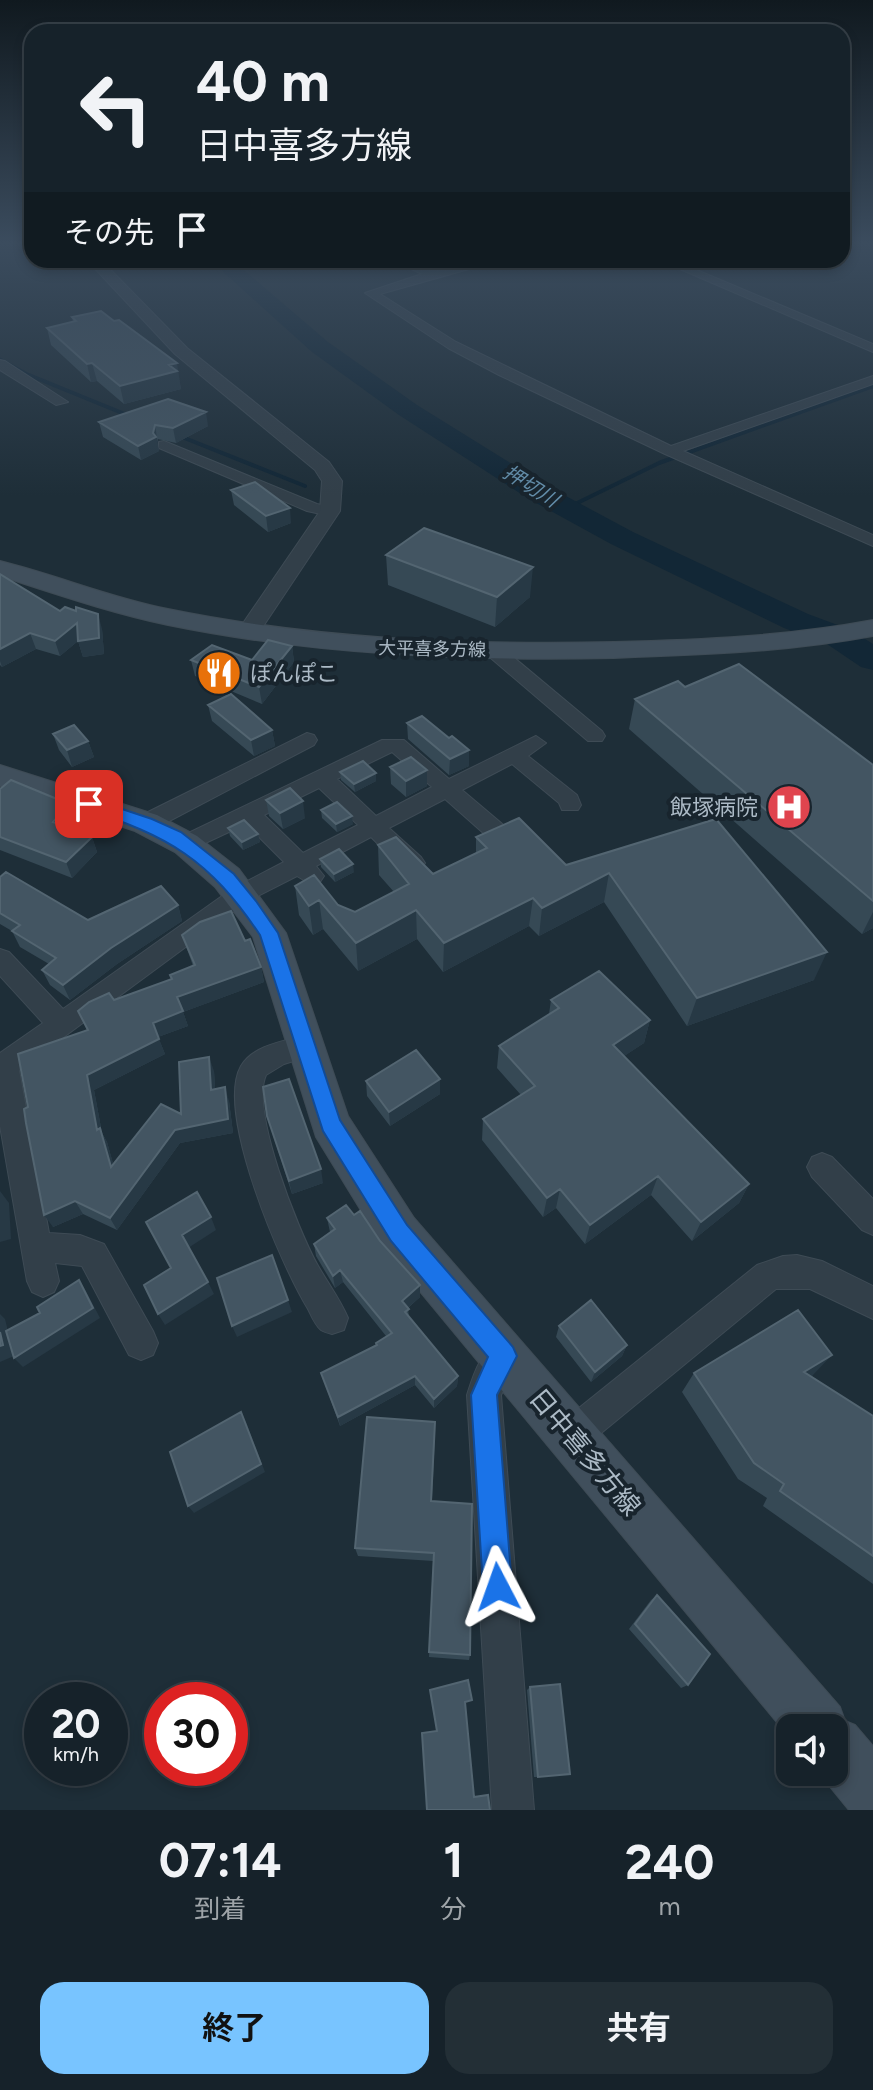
<!DOCTYPE html>
<html lang="ja">
<meta charset="utf-8">
<style>
:root{--surface:#16222a;--page:#232f36;--text:#f1f3f6;--muted:#9ea4a8;--line:#353f47;--accent:#78c4ff}
body{margin:0;font-family:Figtree,"Noto Sans JP",sans-serif;background:var(--page);color:var(--text);height:100vh;display:flex;flex-direction:column;font-size:30px;white-space:nowrap}
*{box-sizing:border-box;margin:0}
p{font-size:26px;color:var(--muted)}
.icon{flex:none;width:44px;height:44px;fill:none;stroke:currentColor;stroke-width:2;stroke-linecap:round;stroke-linejoin:round}
.map{position:relative;height:1810px;overflow:hidden}
.side{display:flex;flex-direction:column;background:var(--surface);flex:1}
.side>*{flex:none}
.hud{position:absolute;left:24px;top:24px;width:826px;height:244px;border-radius:24px;box-shadow:0 4px 12px #0003,0 0 0 2px var(--line);background:#16222a;color:var(--text);overflow:hidden}
.controls{position:absolute;left:776px;top:1714px;display:grid;gap:16px}
.controls a{display:grid;place-items:center;width:72px;height:72px;border-radius:16px;background:var(--surface);box-shadow:0 4px 12px #0003,0 0 0 2px var(--line);font-size:40px}
.speed{position:absolute;left:24px;top:1682px;display:flex;gap:16px;font-size:40px;font-weight:700;text-align:center}
.speed>*{display:grid;place-content:center;width:104px;height:104px;border-radius:50%;background:var(--surface);box-shadow:0 4px 12px #0003,0 0 0 2px var(--line);line-height:1}
.speed small{font-size:20px;font-weight:400}
.speed .limit{border:12px solid #d22;background:#fff;color:#111}
.pin{position:absolute;display:grid;place-items:center;width:68px;height:68px;color:#fff;margin:-34px;border-radius:16px;box-shadow:0 4px 12px #0006}
.me{position:absolute;width:88px;margin:-44px;rotate:356deg;stroke-linejoin:round;filter:drop-shadow(0 0 6px #0008)}
.turn{display:flex;align-items:center;gap:28px;height:168px;padding:0 40px;font-size:36px}
.turn .icon{width:104px;height:104px;stroke-width:2.5}
.turn b{display:block;font-size:56px;line-height:68px}
.then{display:flex;align-items:center;height:76px;padding:0 40px;background:#0003;gap:16px;font-size:30px}
.eta{display:flex;justify-content:space-evenly;align-items:center;height:136px;text-align:center}
.eta b{font-size:48px;font-weight:700;line-height:56px}
.cta{display:flex;gap:16px;margin-top:auto;padding:16px 40px}
.cta a{flex:1;height:92px;border-radius:24px;background:var(--accent);color:#111;font-size:32px;font-weight:700;line-height:92px;text-align:center}
.cta a+a{background:var(--page);color:var(--text)}
.map>svg:first-child{display:block}
.lines{fill:none;stroke-linecap:round;stroke-linejoin:round}
.stream-far1{stroke:#122736;stroke-width:3}
.stream{stroke:#122736;stroke-width:4}
.river{fill:#122736;fill-rule:evenodd}
.minor-casing{stroke:#3e4b55;stroke-width:2}
.tertiary-casing{stroke:#3e4b55;stroke-width:2}
.secondary-casing{stroke:#3e4b55;stroke-width:2}
.minor{fill:#323f49;fill-rule:evenodd}
.tertiary{fill:#323f49;fill-rule:evenodd}
.secondary{fill:#404f5c;fill-rule:evenodd}
.wall{fill:#364955}
.shaded-wall{fill:#273945}
.building{fill:#435562;stroke:#536571;stroke-width:2}
.route{fill:#1a73e8;stroke:#114b97;stroke-width:2}
.labels{text-anchor:middle;dominant-baseline:central;stroke-width:8;stroke-linejoin:round;paint-order:stroke}
.far-street-label{font-size:18px;fill:#acbac6;stroke:#18242d}
.far-water-label{font-size:20px;font-style:italic;fill:#628ca8;stroke:#18242d}
.poi-label{font-size:22px;fill:#acbac6;stroke:#18242d;text-anchor:start}
.near-street-label{font-size:26px;fill:#acbac6;stroke:#18242d}
</style>
<div class="map">
<svg width="873" height="1810" viewBox="0 0 873 1810">
<rect width="100%" height="100%" fill="#1e2e38"/>
<g class="lines">
<path class="stream-far1" d="M0,359l33,18"/>
<path class="stream" d="M29,375l103,42
M177,435l128,51
M567,508l92,-45 214,-77"/>
<path class="river" d="M210,260h22l96,82 89,63 132,82 84,45 175,82 43,16 22,14v26l-12,-3 -34,-23 -43,-16 -173,-84 -82,-45 -130,-84 -87,-63z"/>
<g class="minor-casing">
<path id="minor" d="M393,260c15,0 30,11 44,10 22,-2 42,-10 64,-10l-121,34 76,48 215,104 202,-70v8l-190,67 190,84v11l-208,-92 -166,-79 -51,-27 -83,-55 57,-19z
M659,260h14l200,84v8z
M0,360l5,1 63,41 -12,3 -56,-35z
M164,441l153,63 19,4 2,3 -8,5 -23,-5 -148,-63v-6z
M493,644l7,2 102,85 3,5 -3,5h-14l-102,-87 -2,-4z
M307,733l7,2 3,5 -3,5 -160,84h-16l-3,-6 3,-6z
M536,736l10,7 -18,13 49,39 4,10 -3,5h-16l-3,-7 -47,-39 -50,26 52,44 3,6 -3,6h-16l-53,-47 -56,29 32,29 4,6 -4,6c-20,6 -36,-19 -50,-32l-55,29 8,10 -4,6 -8,3 -15,-9 -49,25 -229,169 30,163 31,2 24,9 49,87 5,12 -5,12 -12,5 -12,-5 -47,-89 -27,-3 4,18 -5,11 -11,5 -11,-5 -5,-11 -27,-155v-73l43,-30 -43,-47v-27l9,3 54,57 169,-120 52,-27 -38,-38 -60,28 -8,-2 -3,-6 3,-6 204,-98h22l45,39zM392,752l40,35 -56,29 -39,-37zM319,788l39,37 -55,28 -39,-38z
M306,1035l10,3 3,8 -3,8 -32,10 -18,11c-16,35 32,154 51,189 10,18 23,35 31,54l-4,12 -12,4c-4,-1 -8,-2 -11,-4 -6,-5 -10,-15 -13,-21 -27,-44 -93,-197 -67,-243 12,-21 44,-25 65,-31z
M822,1153l10,4 41,42v36l-11,-5 -50,-53 -5,-10 5,-10z
M797,1255l25,6 51,25v33l-63,-30h-34l-193,159 -12,5 -12,-5 -5,-12 5,-12 198,-159 26,-9z
M504,1339l12,5 5,12 -20,39 33,415h-42l-25,-415c7,-22 14,-46 37,-56z"/>
</g>
<g class="tertiary-casing">
<path id="tertiary" d="M87,260h14l86,88 142,114 13,19 -2,30 -84,126h-16l-3,-5 83,-121 2,-30 -7,-11 -140,-116z"/>
</g>
<g class="secondary-casing">
<path id="secondary" d="M0,561c57,14 111,37 168,48 147,30 297,36 446,33 87,-2 174,-6 259,-22v16c-85,16 -172,19 -259,22 -149,3 -299,-3 -446,-33 -57,-12 -112,-31 -168,-49z
M0,765l157,50 40,21 42,33 47,64 62,183 66,102 426,489 5,14 10,4 18,21v64h-24l-31,-38h16v-44h-44v10l-406,-490 -68,-111 -63,-200 -38,-50 -40,-35 -40,-21 -135,-45z"/>
</g>
<use href="#minor" class="minor"/>
<use href="#tertiary" class="tertiary"/>
<use href="#secondary" class="secondary"/>
</g>
<path class="wall" d="M72,317l108,64h-1l2,8 -57,15 -27,-23 -6,1 -40,-37 -4,-17 26,-6z
M99,422l109,4 -32,17 -18,-4 -1,4 2,8 -18,9 -38,-23z
M231,490l60,33 -23,9 -34,-27z
M386,555l144,42 -35,30 -107,-42z
M0,574l60,37 42,18 2,25 -21,3 -5,-16 -18,15 -24,-7 -34,18 -2,-2z
M292,646l2,16 -32,42 -67,-28 -4,-16h61z
M685,687l188,78v163l-11,6 -233,-205 6,-30z
M208,705l64,25 3,16 -21,10 -42,-35z
M407,723l42,15 20,28 -20,9 -41,-36z
M53,734l35,7 6,16 -22,10 -13,-17z
M390,767l37,19 -21,11 -15,-13z
M340,772l36,1v8l-21,11 -14,-12z
M0,789l75,30 -7,9 24,9 5,15 -25,26 -72,-28z
M266,800l39,18 -22,11 -14,-13z
M321,810l32,14 -16,8 -15,-14z
M716,819l98,161 -127,46 -83,-124 -65,34 -10,-10 -86,46 -26,-33 -59,32 -35,-42 -10,6 -14,-20 -4,-29 60,26 39,-20 -15,-17 -1,-30 55,29 43,-21v-16l90,28z
M228,828l30,6 2,8 -17,8 -13,-14z
M320,859l34,13 -19,10 -14,-15z
M0,877l88,43 90,-15 4,16 -65,43 -47,36 -20,-15 -8,-15 7,-6 -29,-17 -8,-16 -12,-7z
M182,935l63,6 16,26 3,15 -81,30 5,14 -30,11 7,17 -71,36 8,43 5,9 6,22 68,-50 33,-43 1,18 14,12 4,32 -53,10 -63,87 -34,-16 -30,13 -25,-120 59,-77 -9,-19 36,-11 58,-21 21,-13z
M551,1000l99,20 -6,23 -20,13 125,128 -10,19 -47,38 -41,-46 -66,49 -29,-36 -13,9 -61,-77 1,-21 38,-24 -24,-27 2,-22 50,-32z
M440,1079v15l-50,32 -23,-30 -1,-15z
M267,1116l56,67 -31,11z
M354,1215l26,26 40,44v12l-12,11 1,10 49,58 -1,10 -23,22 -19,-23 -75,41 -19,-53 55,-28v-2l10,-7 -43,-54 -8,6 -19,-32 -2,-12 16,-12 -3,-14z
M559,1326l68,19 -5,11 -31,26 -35,-45z
M694,1373l119,2 -2,1 62,40v168l-110,-78 4,-8 -29,-19 -56,-87z
M435,1434l-3,67 38,154 -1,5 -40,-3 4,-96 -75,-5 -3,-8z
M657,1595l31,90 -7,3 -52,-59 22,-29z
M530,1687l8,90h-4l-7,-87z"/>
<path class="shaded-wall" d="M92,363l5,18 -6,1 -4,-18z
M177,363l4,26 -57,15 -4,-18 49,-21z
M206,412l2,14 -32,17 -3,-15z
M155,425l4,26 -18,9 -3,-14 15,-13z
M290,508l1,15 -23,9 -2,-16z
M533,567l-3,30 -35,30 2,-30z
M98,614l4,15 2,25 -21,3 -5,-16 -18,15 -5,-15 22,-18z
M30,633l6,16 -34,18 -2,-6v-12z
M292,646l2,16 -32,42 -3,-17z
M272,730l3,16 -21,10 -3,-16z
M88,741l6,16 -22,10 -5,-17z
M469,750v16l-20,9 1,-16z
M427,770v16l-21,11v-16z
M376,773v8l-21,11 -1,-8z
M303,801l2,17 -22,11 -3,-16z
M69,804l6,15 -16,19 -6,-16z
M352,816l1,8 -16,8 -1,-8z
M258,834l2,8 -17,8 -1,-8z
M92,837l5,15 -25,26 -6,-16z
M353,864l1,8 -19,10 -1,-8z
M609,873l-5,29 -65,34 3,-28z
M533,898l-4,28 -86,46 1,-29z
M319,900l4,29 -10,6 -4,-29z
M178,905l4,16 -65,43 -47,36 -7,-15 48,-37z
M416,910l1,29 -59,32 -2,-28z
M873,912v16l-11,6z
M827,952l-13,28 -127,46 10,-28z
M261,967l3,15 -81,30 5,14 -30,11 -5,-14 24,-26z
M650,1020l-6,23 -36,24 5,-22z
M159,1039l6,15 -71,36 8,43 5,9 11,38 -7,-13 -14,-37 -10,-55z
M209,1057l5,14 2,33 -5,-14z
M440,1079v15l-50,32 -1,-14z
M225,1087l4,14 4,32 -53,10 -63,87 -7,-12 65,-88z
M321,1169l2,14 -31,11 -3,-13z
M658,1176l-7,19 -66,49 5,-19z
M749,1184l-10,19 -47,38 9,-19z
M560,1189l-4,19 -13,9 4,-19z
M0,1191l9,12 2,36 -11,3z
M75,1201l8,13 -30,13 -9,-12z
M211,1217l5,13 -28,18 -6,-13z
M340,1270l3,12 -8,6 -2,-12z
M79,1280l7,11 14,27 -77,49 -9,-9z
M208,1282l6,12 -49,31 -7,-11z
M420,1285v12l-18,16v-12z
M288,1300l4,12 -55,25 -5,-11z
M0,1314l5,5 9,37 -14,6z
M627,1345l-5,11 -31,26 4,-10z
M832,1355l-19,20 -26,16 17,-19z
M415,1376v9l-75,41 -2,-9z
M458,1376l-1,10 -23,22v-9z
M241,1412l5,10 19,50 -71,41 -6,-7z"/>
<path class="building" d="M101,311l13,10 5,-1 58,43 -8,2 8,6 -57,15 -28,-23 -5,1 -40,-36 29,-7 -4,-4z
M168,399l38,13 -33,16 -18,-3 -2,8 3,4 -18,9 -39,-24z
M255,482l35,26 -24,8 -35,-26z
M424,528l109,39 -36,30 -111,-42z
M0,574l60,37 5,-4 11,4v-4l22,7 1,24 -21,3 -1,-18 -22,18 -25,-8 -30,16z
M268,640l24,6 -33,41 -68,-27 21,-15 40,15z
M739,664l134,101v136l-238,-202 43,-18 7,6z
M231,694l41,36 -21,10 -43,-35z
M422,716l27,22 3,-2 17,14 -19,9 -43,-36z
M74,725l14,16 -21,9 -14,-16z
M411,757l16,13 -21,11 -16,-14z
M363,761l13,12 -22,11 -14,-12z
M11,780l58,24 -16,18 39,15 -26,25 -66,-25v-48z
M290,788l13,13 -23,12 -14,-13z
M337,802l15,14 -16,8 -15,-14z
M519,818l47,47 150,-46 111,133 -130,46 -88,-125 -67,35 -9,-10 -89,45 -28,-33 -60,33 -37,-43 -10,6 -14,-20 19,-11 24,30 17,7 54,-28 -31,-39 18,-8 37,37 54,-26 -11,-11z
M244,820l14,14 -16,8 -14,-14z
M339,849l14,15 -19,10 -14,-15z
M6,872l82,48 73,-34 17,19 -67,43 -48,37 -21,-15 14,-12 -44,-27 8,-6 -20,-12v-36z
M231,911l14,30 5,-2 11,28 -84,30 6,14 -30,12 6,16 -72,36 10,55 3,-2 11,39 50,-63 20,10 -2,-52 30,-5 2,33 14,-3 3,32 -53,11 -65,88 -35,-17 -31,14 -18,-92 -2,-14 4,-2 -10,-53 70,-24 -10,-19 11,-9 20,-9 5,7 58,-21 -2,-4 25,-10 -13,-30 18,-13z
M599,971l51,49 -37,25 136,139 -48,38 -43,-46 -68,49 -30,-36 -13,9 -64,-79 52,-33 -36,-40 60,-38 -8,-8z
M416,1050l24,29 -51,33 -23,-31z
M289,1079l32,90 -32,12 -22,-65 -4,-29z
M197,1192l14,25 -29,18 26,47 -50,32 -14,-29 27,-17 -25,-46z
M346,1205l8,10 6,-4 20,30 40,44 -18,16 7,8 -4,3 53,64 -24,23 -19,-23 -77,41 -17,-44 56,-28 -1,-2 16,-10 -52,-63 -7,6 -19,-32 21,-15 -8,-11z
M272,1255l16,45 -56,26 -15,-48z
M79,1280l14,28 -79,50 -8,-27 34,-18 -3,-6z
M591,1300l36,45 -32,27 -36,-46z
M798,1310l34,45 -28,17 69,44v140l-93,-65 4,-7 -30,-21 -60,-90z
M0,1332l3,13 -3,1z
M241,1412l20,52 -73,42 -18,-54z
M367,1417l68,5 -4,79 41,3 -2,151 -41,-3 5,-99 -79,-5z
M657,1595l53,59 -22,31 -53,-61z
M468,1680l4,20 -7,2 9,95 14,-2 2,15h-63l-5,-77 15,-2 -7,-41z
M560,1684l10,90 -32,3 -8,-90z"/>
<linearGradient id="sky" x2="0" y2="1"><stop stop-color="#10191f"/><stop offset="0.49" stop-color="#3b4c5e"/><stop offset="1" stop-color="#3b4c5e" stop-opacity="0"/></linearGradient>
<rect width="873" height="496" fill="url(#sky)"/>
<path class="route" d="M89,798l63,21 29,13 53,42 22,27 22,32 62,187 67,105 106,122 4,9 -20,39 15,192 -4,10 -10,4 -11,-4 -4,-10 -12,-192 17,-38 -97,-116 -68,-110 -63,-196c-52,-77 -90,-98 -177,-127l-2,-4 2,-4z"/>
<defs>
<g id="restaurant-disc" transform="scale(2.3)"><circle r="9.5" fill="#e8710a" stroke="#18242d"/><path d="M-5-6h1v4h1v-4h1v4h1v-4h1v5L-1.5 .5V6h-2V.5L-5-1ZM5-6V6H3V1.5H1.5Q1.5-4 5-6Z" fill="#fff"/></g>
<g id="hospital-disc" transform="scale(2.3)"><circle r="9.5" fill="#e0444e" stroke="#18242d"/><path d="M-5-5h3v3.5h4V-5h3V5h-3V1.5h-4V5h-3Z" fill="#fff"/></g>
</defs>
<g fill-rule="evenodd">
<use href="#restaurant-disc" x="219" y="673"/>
<use href="#hospital-disc" x="789" y="807"/>
</g>
<g class="labels">
<g class="far-street-label">
<text transform="translate(432 649) rotate(1)">大平喜多方線</text>
</g>
<g class="far-water-label">
<text transform="translate(531 486) rotate(32)">押切川</text>
</g>
<g class="poi-label">
<text x="250" y="673">ぽんぽこ</text>
<text x="758" y="807" text-anchor="end">飯塚病院</text>
</g>
<g class="near-street-label">
<text transform="translate(585 1452) rotate(50)">日中喜多方線</text>
</g>
</g>
</svg>
<div class="controls">
<a><svg class="icon" aria-label="sound" viewBox="0 0 24 24"><path d="M4 9h4l5-4v14l-5-4H4zM17 9q2 3 0 6"/></svg></a>
</div>
<div class="speed"><div>20<small>km/h</small></div><div class="limit">30</div></div>
<div class="pin" style="left:89px;top:804px;background:#d93025"><svg class="icon" aria-label="arrive" viewBox="0 0 24 24"><path d="M6 21V4h12l-3 4 3 4H6"/></svg></div>
<svg class="me" style="left:498px;top:1587px" viewBox="-20 -20 40 40"><path d="M0-17L14 15 0 8-14 15z" fill="#1a73e8" stroke="#fff" stroke-width="4"/></svg>
<div class="hud">
<div class="turn"><svg class="icon" aria-label="left" viewBox="0 0 24 24"><path d="M17 20v-9H6M10 6l-5 5 5 5"/></svg><div><b>40 m</b>日中喜多方線</div></div>
<div class="then">その先<svg class="icon" aria-label="arrive" viewBox="0 0 24 24"><path d="M6 21V4h12l-3 4 3 4H6"/></svg></div>
</div>
</div>
<section class="side">
<div class="eta">
<div><b>07:14</b><p>到着</p></div>
<div><b>1</b><p>分</p></div>
<div><b>240</b><p>m</p></div>
</div>
<div class="cta"><a>終了</a><a>共有</a></div>
</section>
